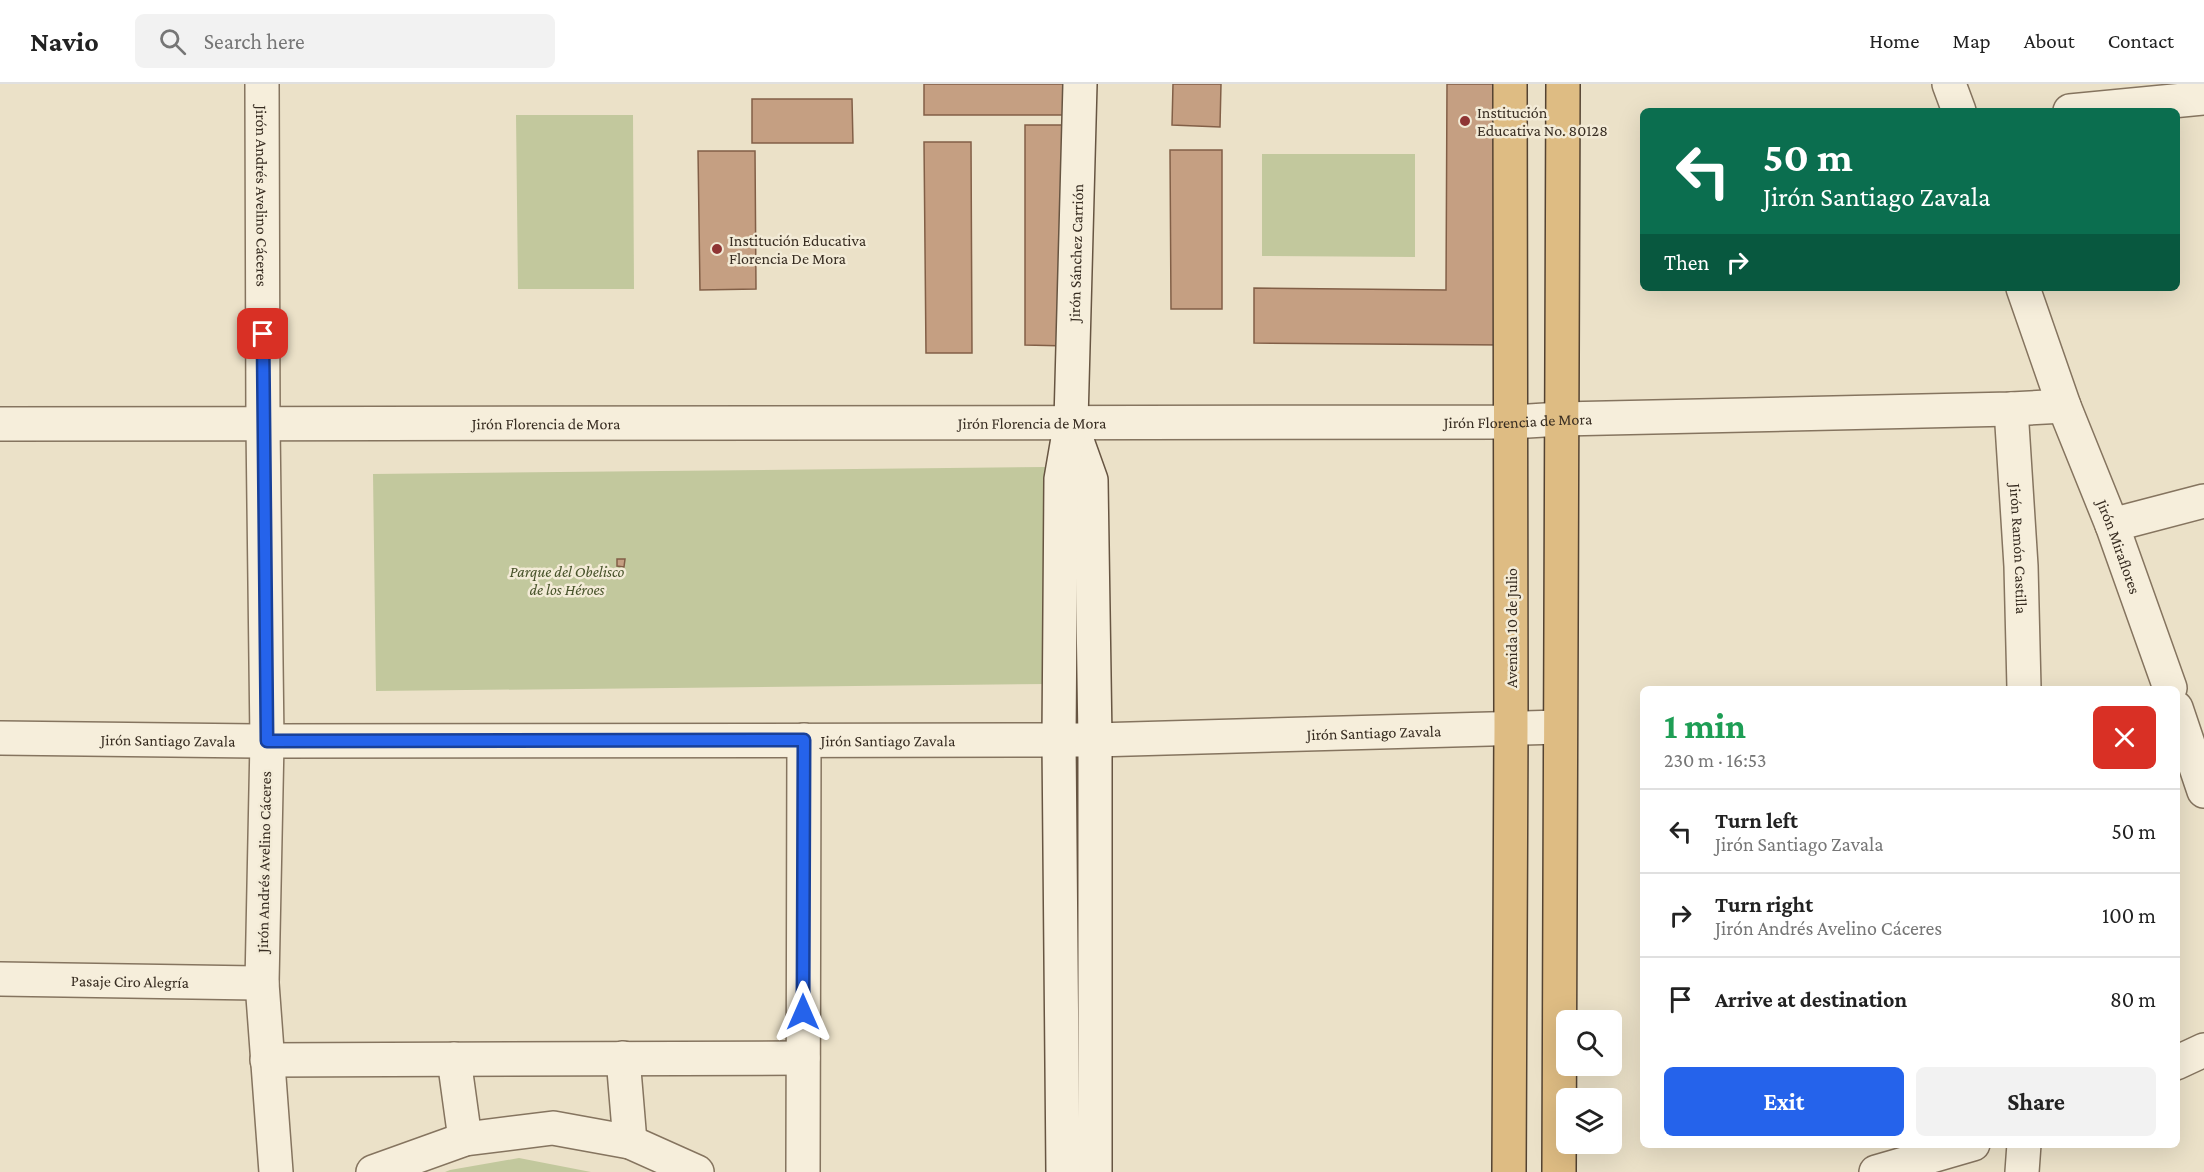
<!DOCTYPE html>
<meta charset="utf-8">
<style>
:root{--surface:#fff;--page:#f2f2f2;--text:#222;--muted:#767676;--line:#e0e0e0;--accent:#2563eb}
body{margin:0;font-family:"Crimson Pro",serif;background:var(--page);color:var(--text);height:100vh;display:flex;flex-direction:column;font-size:22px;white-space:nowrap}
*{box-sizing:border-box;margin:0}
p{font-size:20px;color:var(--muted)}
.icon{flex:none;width:33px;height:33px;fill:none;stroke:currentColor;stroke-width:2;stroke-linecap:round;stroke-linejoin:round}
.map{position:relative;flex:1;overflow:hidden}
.details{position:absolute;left:1640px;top:602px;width:540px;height:462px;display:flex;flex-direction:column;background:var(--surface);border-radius:9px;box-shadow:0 6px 24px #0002}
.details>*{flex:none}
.banner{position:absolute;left:1640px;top:24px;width:540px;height:183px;border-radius:9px;box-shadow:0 6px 24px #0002;background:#0b6e4f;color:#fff;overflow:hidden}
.buttons{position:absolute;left:1556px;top:926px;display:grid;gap:12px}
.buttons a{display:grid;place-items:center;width:66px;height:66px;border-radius:9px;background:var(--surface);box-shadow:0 6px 24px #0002;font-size:30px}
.pin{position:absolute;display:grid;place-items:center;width:51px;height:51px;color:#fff;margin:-26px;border-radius:12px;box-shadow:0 3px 9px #0006}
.me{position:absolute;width:66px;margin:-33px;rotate:0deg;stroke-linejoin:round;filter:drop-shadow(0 0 4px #0008)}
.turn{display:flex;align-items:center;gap:21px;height:126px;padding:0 24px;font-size:27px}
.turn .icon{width:78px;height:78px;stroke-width:2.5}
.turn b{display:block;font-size:42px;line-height:51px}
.then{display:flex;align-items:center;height:57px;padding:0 24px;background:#0003;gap:12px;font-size:22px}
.round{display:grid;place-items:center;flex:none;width:63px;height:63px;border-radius:9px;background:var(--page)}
.overview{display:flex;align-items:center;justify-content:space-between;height:102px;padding:0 24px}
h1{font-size:36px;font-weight:700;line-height:45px;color:#1e9e55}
.action{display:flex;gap:12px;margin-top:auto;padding:12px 24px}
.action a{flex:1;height:69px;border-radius:9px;background:var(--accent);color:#fff;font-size:24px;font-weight:700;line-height:69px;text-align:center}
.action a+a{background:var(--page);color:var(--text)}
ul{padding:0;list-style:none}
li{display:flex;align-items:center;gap:18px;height:84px;padding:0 24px;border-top:2px solid var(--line)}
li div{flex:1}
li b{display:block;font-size:22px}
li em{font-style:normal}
header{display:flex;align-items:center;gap:36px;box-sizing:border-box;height:84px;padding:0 30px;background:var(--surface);border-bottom:2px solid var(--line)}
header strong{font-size:28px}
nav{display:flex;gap:33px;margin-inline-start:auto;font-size:21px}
.search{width:420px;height:54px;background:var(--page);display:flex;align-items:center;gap:15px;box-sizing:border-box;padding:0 21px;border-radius:9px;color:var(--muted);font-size:22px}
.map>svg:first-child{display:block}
.green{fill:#c2c89d}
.building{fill:#c59f82;stroke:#825f47;stroke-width:1.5}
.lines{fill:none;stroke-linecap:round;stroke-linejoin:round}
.minor-casing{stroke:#85745f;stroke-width:36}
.secondary-casing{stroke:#675542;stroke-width:36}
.trunk-casing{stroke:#544332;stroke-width:36}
.minor{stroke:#f6eedb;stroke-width:33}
.secondary{stroke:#f6eedb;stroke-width:33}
.trunk{stroke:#debc83;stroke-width:33}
.route-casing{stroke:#184099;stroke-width:15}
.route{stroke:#2563eb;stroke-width:10}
.poi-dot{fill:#8f3534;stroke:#f3ebd7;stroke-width:2}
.labels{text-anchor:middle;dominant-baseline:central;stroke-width:5;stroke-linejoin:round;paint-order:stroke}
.poi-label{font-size:16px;fill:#372c21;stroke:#f3ebd7;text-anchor:start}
.street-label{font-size:16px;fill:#372c21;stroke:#f3ebd7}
.park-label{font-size:16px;font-style:italic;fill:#47522a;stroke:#f3ebd7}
</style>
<header>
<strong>Navio</strong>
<div class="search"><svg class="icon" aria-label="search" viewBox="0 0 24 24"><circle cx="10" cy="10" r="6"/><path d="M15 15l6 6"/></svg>Search here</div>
<nav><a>Home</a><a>Map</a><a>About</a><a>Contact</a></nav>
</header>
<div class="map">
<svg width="2204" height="1088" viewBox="0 0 2204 1088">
<rect width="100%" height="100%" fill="#ebe1c8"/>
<path class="green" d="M516,31h117l1,174h-116z
M1262,70h153v103l-153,-1z
M1045,383l3,217 -672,7 -3,-217z
M519,1074l72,14h-146l5,-2z"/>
<path class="building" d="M924,0h139v31h-139z
M1173,0h48l-1,43 -48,-2z
M1447,0h56v261l-249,-2v-55l192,2z
M752,15h100l1,44h-101z
M1025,41h43v221l-43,-1z
M924,58h47l1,211h-46z
M1170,66h52v159h-51z
M698,67h57l1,138 -56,1z
M617,475h8l-1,8 -7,-1z"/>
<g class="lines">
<g class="minor-casing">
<g id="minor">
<path id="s1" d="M262,0l1,341 4,316 -5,242 14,189"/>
<path d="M1949,0l10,27"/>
<path d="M2070,27l134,-13"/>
<path id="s2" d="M2023,204l41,118 48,119 58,163"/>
<path id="s3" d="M2011,325l10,157 3,122"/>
<path id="s4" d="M0,340l1510,-2 51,-3 450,-10 53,-3"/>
<path d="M2112,441l92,-24"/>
<path d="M2176,624l28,83"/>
<path id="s5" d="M0,654l267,3 828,-1 465,-13"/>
<path id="s6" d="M0,895l262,4"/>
<path d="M623,974l7,84"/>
<path d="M454,975l11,80"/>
<path d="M267,976l536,-2"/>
<path d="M2176,979l28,-13"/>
<path d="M373,1088l92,-33 88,-11 77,14 67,30"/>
<path d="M803,1088l1,-432"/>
<path d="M1876,1088l97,-28"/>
<path d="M2022,1088l2,-28"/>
</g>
</g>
<g class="secondary-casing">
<g id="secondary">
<path d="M1071,340l20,56 4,260v432"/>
<path id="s7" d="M1063,1088l-4,-432 2,-261 10,-58 9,-337"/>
</g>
</g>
<g class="trunk-casing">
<path id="trunk" d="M1509,1088l2,-445 -1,-643
M1559,1088l4,-1088"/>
</g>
<use href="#minor" class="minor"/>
<use href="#secondary" class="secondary"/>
<use href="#trunk" class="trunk"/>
</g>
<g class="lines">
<g class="route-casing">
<path id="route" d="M263,250l4,407 537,-1 -1,272"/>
</g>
<use href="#route" class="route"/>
</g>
<g class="poi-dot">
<circle cx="1465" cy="37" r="6"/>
<circle cx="717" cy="165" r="6"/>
</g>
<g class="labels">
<g class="poi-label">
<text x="1477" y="28">Institución<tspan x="1477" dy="18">Educativa No. 80128</tspan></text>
<text x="729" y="156">Institución Educativa<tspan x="729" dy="18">Florencia De Mora</tspan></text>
</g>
<g class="street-label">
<text stroke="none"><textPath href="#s1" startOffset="112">Jirón Andrés Avelino Cáceres</textPath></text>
<text stroke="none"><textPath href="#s7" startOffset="920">Jirón Sánchez Carrión</textPath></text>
<text stroke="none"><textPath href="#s4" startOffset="1518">Jirón Florencia de Mora</textPath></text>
<text stroke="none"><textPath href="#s4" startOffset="1032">Jirón Florencia de Mora</textPath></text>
<text stroke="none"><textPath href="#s4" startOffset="546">Jirón Florencia de Mora</textPath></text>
<text stroke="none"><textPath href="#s2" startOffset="276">Jirón Miraflores</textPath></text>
<text stroke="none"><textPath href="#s3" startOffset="140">Jirón Ramón Castilla</textPath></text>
<text transform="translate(1511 544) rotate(-90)">Avenida 10 de Julio</text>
<text stroke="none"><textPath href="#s5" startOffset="1374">Jirón Santiago Zavala</textPath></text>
<text stroke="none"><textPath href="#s5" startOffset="168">Jirón Santiago Zavala</textPath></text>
<text stroke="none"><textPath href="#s5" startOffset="888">Jirón Santiago Zavala</textPath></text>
<text transform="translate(264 778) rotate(-89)">Jirón Andrés Avelino Cáceres</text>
<text stroke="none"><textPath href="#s6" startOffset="130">Pasaje Ciro Alegría</textPath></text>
</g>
<g class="park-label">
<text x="567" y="487">Parque del Obelisco<tspan x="567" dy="18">de los Héroes</tspan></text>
</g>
</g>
</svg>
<div class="buttons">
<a><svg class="icon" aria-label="search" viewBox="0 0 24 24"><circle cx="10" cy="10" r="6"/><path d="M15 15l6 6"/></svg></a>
<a><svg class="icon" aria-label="layers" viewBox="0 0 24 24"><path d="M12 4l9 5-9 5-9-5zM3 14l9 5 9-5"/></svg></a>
</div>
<div class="pin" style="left:263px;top:250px;background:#d93025"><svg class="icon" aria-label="arrive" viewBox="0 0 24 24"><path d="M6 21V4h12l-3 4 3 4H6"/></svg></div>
<svg class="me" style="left:803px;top:928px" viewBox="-20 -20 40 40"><path d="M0-17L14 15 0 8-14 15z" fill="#2563eb" stroke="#fff" stroke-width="4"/></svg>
<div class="banner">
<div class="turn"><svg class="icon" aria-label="left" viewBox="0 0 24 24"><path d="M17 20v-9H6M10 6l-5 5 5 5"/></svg><div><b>50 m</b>Jirón Santiago Zavala</div></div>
<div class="then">Then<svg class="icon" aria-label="right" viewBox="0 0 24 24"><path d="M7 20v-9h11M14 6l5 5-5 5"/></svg></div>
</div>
<section class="details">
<div class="overview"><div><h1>1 min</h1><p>230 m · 16:53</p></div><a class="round" style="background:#d93025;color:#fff"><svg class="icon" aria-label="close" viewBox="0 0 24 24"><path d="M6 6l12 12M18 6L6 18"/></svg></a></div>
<ul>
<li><svg class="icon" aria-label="left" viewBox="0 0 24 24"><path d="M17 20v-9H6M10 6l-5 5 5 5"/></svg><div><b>Turn left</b><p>Jirón Santiago Zavala</p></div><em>50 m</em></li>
<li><svg class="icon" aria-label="right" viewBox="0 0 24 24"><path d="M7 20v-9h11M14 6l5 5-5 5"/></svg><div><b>Turn right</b><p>Jirón Andrés Avelino Cáceres</p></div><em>100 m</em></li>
<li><svg class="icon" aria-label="arrive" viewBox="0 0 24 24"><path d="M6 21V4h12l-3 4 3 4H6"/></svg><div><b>Arrive at destination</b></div><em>80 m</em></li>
</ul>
<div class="action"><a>Exit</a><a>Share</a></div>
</section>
</div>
